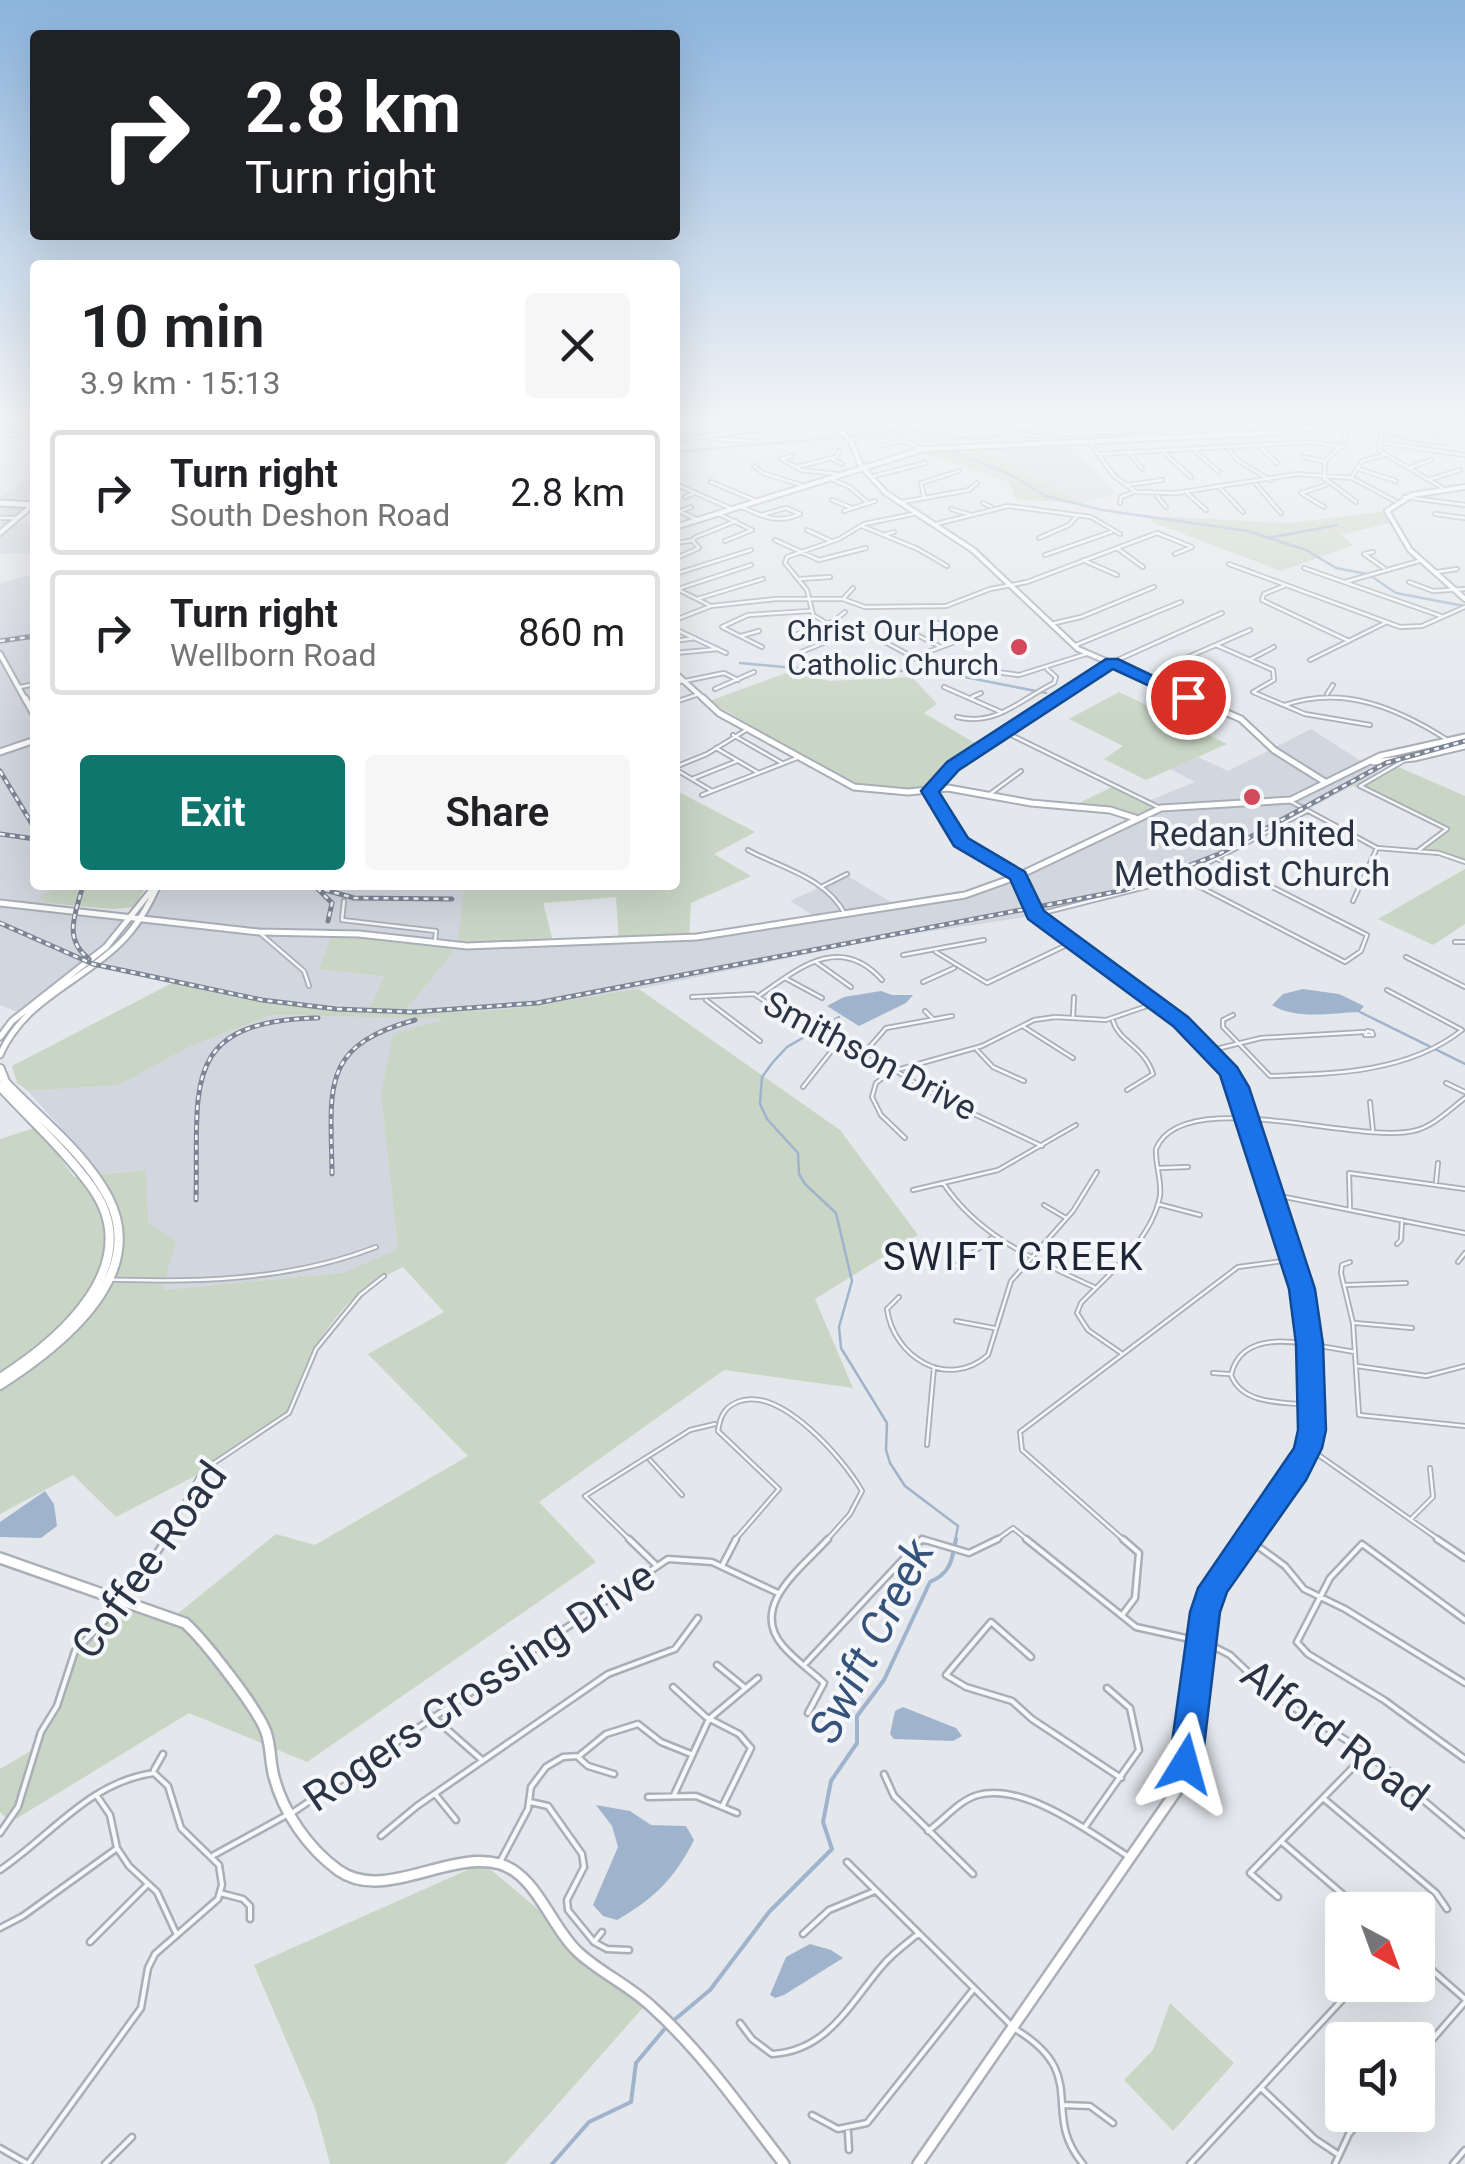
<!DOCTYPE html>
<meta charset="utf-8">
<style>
:root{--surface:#fff;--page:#f6f6f6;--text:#202124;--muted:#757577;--line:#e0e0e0;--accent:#0f766e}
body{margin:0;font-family:Roboto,sans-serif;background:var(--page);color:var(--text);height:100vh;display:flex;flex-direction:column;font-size:38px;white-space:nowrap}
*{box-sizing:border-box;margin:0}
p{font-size:32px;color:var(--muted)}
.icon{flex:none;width:55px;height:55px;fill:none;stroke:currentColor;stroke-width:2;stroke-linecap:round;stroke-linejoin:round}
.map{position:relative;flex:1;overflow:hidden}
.sheet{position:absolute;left:30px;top:260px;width:650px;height:630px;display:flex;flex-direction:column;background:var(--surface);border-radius:10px;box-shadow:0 10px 40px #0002}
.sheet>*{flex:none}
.guide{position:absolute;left:30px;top:30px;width:650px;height:210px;border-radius:10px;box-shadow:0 10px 40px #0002;background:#202124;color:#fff;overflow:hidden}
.needle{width:65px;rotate:139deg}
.buttons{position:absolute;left:1325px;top:1892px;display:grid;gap:20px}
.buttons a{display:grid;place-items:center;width:110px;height:110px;border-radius:10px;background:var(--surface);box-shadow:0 10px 40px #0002;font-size:50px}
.pin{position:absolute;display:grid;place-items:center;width:85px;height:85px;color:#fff;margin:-42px;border:5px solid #fff;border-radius:50%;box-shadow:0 2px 10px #0007}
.me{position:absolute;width:110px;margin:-55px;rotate:8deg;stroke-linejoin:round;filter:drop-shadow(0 0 8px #0008)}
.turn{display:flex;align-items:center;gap:35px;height:210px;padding:0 50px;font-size:45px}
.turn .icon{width:130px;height:130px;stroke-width:2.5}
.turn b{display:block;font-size:70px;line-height:85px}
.round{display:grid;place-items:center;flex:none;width:105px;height:105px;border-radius:10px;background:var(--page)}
.headline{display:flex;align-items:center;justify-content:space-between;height:170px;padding:0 50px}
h1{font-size:60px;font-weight:600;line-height:75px}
.cta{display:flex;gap:20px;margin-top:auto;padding:20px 50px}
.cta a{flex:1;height:115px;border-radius:10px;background:var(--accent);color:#fff;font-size:40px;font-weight:600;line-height:115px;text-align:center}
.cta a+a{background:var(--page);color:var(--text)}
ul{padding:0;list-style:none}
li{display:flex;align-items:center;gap:30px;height:125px;margin:0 20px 15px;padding:0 30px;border:5px solid var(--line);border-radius:10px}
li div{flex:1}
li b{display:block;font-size:38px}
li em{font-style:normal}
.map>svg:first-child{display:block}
.built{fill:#d2d6de}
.green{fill:#c9d6c5}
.water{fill:#9fb4cc}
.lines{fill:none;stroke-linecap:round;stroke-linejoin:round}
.stream-far1{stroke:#9fb4cc;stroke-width:2.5}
.stream{stroke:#9fb4cc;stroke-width:4}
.street-far1-casing{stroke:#a9aeb7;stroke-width:6}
.street-casing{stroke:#a9aeb7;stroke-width:9}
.secondary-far3-casing{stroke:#a9aeb7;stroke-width:8}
.secondary-far2-casing{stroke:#a9aeb7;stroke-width:9}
.secondary-far1-casing{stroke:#a9aeb7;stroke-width:12}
.secondary-casing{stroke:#a9aeb7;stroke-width:14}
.primary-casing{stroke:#a3abb8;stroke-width:9}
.street-far1{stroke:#f7f8fa;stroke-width:2.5}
.street{stroke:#f7f8fa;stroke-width:4}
.secondary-far3{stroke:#fff;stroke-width:4}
.secondary-far2{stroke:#fff;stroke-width:5}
.secondary-far1{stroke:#fff;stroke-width:8}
.secondary{stroke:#fff;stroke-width:9}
.primary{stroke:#fff;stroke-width:5}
.rail-casing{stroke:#7d8696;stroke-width:5}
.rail{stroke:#f4f6f9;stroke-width:2.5;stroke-dasharray:5;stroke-linecap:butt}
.route{fill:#1a73e8;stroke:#114b97;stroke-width:2.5}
.poi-dot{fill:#d1495b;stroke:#f4f6f9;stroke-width:4}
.labels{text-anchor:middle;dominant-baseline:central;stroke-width:8;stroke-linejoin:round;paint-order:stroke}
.far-poi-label{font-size:30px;fill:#2b3445;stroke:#f4f6f9;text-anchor:end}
.poi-label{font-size:35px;fill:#2b3445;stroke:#f4f6f9}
.street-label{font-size:35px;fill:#2b3445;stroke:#f4f6f9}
.neighbourhood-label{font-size:38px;letter-spacing:2.5px;fill:#1d2536;stroke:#f4f6f9}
.near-street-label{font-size:42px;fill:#2b3445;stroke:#f4f6f9}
.near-water-label{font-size:45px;font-style:italic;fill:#34527a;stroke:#f4f6f9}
</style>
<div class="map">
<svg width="1465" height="2164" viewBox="0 0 1465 2164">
<rect width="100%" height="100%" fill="#e4e7ec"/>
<path class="built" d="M1068,442l47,51 -32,11 -109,-57z
M35,475v29l-20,18 20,1v30l-35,1 2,-59z
M35,574v311h24l-21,23 94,13 26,-36h306l-5,60h95l135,-8 127,-20 -26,-16 56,-26 55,33 53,-8 202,-92 -10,-6 49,-20 -25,-13 28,-12 30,14 83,-42 67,43 -188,101 -41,15 -110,27 -153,23 -247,51 -138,21 -98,3 55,-67 -74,30 -15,33 -132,-11 -77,-18 -70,-22 -72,54 -18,-7v-422z
M272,1015l179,4 -70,75 17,155 -56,24 -181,17 -12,-66 -5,-54 -43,4 -73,-83 91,-6 72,-39z"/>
<path class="green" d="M885,425l22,5 19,-4 37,13 -32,5 -23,-8 -43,5 -12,-10z
M974,447l109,57 -67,-5 -8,-17 -90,-30z
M1387,511l6,11 -52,13 12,10 -72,26 -129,-49 -1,-6 138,7z
M789,672l40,9 83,-4 25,27 -13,9 54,32 -47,32 -6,11 -35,2 -44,-9 -137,-80z
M1119,692l108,52 -81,36 -42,-21 19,-13 -54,-27z
M1396,766l69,30v65l-50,-11 33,-21 -97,-44z
M1114,786l44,22 -23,8 -60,-11z
M675,790l80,42 -41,22 37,22 -60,27 -2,34 -70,6 -3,-46 -73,6 11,42h-95l-55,67 97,-2 138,-21 201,141 78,105 -103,64 38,89 -129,-18 -185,132 57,60 -289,200 -118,-49 -178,109 -11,-10v-43l34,-20 3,-10 22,-32 3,-27 22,-45 38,-32 54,12 100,-81 39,11 153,-89 -100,-102 76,-42 -41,-45c-14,7 -30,14 -42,24 -32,28 -65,80 -70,122l-69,41 -29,23 -77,40 -43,-42 -73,39v-375l38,-12 36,50 71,-7 4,54 27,17 -14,49 180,-17 56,-24 -17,-155 12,-60 53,-15 -174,-4 -81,31 -72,39 -91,6 -11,-8 -5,-17 160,-83 65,15 132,11 15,-33 -65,-7 13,-35 126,11 6,-60h211z
M1465,869v55l-32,21 -55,-26z
M59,885h88l-13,22 -21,2 -69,-6 -4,-6z
M483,1863l165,139 -143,162h-175l-15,-56 -61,-143z
M1170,2003l64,60 -61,68 -49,-51 29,-30z"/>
<path class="water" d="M1303,989l36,5 25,12 -5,6c-27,1 -64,8 -87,-7l11,-11z
M881,991l11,4h21l-7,8 -47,23 -32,-20 17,-9z
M45,1491l9,13 3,22 -16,12 -41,-1v-15z
M903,1707l53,21 6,8 -9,5 -59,-2 -4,-5 5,-23z
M596,1805l34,6 21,14 35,1 8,14c-19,38 -40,59 -77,80l-14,-4 -10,-11 25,-58 -6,-21z
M810,1944l21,6 12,8 -59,37 -9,3 -5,-3 16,-38z"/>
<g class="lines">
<path class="stream-far1" d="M1351,424l64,18 32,3
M1017,431l112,-9
M851,436l53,-7 72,10 35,-6
M946,449l61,24 39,23 56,14 146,21 58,19 30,18 31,6
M675,452l168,-15
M1268,538l69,-13
M1371,576l25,17 68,13
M740,663l108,10 81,-3 117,23
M1360,1012l105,52
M839,1017l-52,30 -14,15 -11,15 -2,27 7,15 31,34 1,21 6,10 31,29 16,68 -13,46 2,21 46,75 -1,27 4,13 15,23 53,40 -3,15"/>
<path class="stream" d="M673,2021l37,-31 59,-78 63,-63 -9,-27 8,-41 26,-38v-27l27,-36 46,-98c21,-9 22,-22 26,-43
M552,2164l37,-42 42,-20 5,-39 31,-37"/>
<g class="street-far1-casing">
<path id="street-far1" d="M945,422l7,6
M970,422l12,8
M997,422l19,11 17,3 139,-7
M1403,422l38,15
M1447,422l18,6
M706,424l6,-2
M749,425l17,-3
M1217,425l7,9
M1242,426l5,7
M1336,426l9,6 -1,11 -19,18 -1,17 32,24
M1410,432l18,-2
M0,436l35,-4
M1381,436l-1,15 66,39
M707,438l49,4
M675,441c62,-12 127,-12 191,-19
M1089,441l25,35 22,16 40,1 121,-19 55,4 43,23
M1378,442l87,13
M883,445l21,-4 19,8
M1261,448l16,15
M1229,450l8,10 33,20
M1195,451l24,21
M1163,452l28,25
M1100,454l213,-12 30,5
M1130,454l12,15
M792,456l-11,3 20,11 36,4
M1303,457l20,4
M832,459l10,5
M754,466l9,7 38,12
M797,467l39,-10 3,-6
M1411,467l20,-7
M1359,469l37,12
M874,476l51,-13
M1352,477l10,-16 22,-6
M1431,479l29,-9
M833,480l17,7 18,16
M711,482l43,18
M675,484l55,24
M1256,484l25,29
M1128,485l34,-5
M1220,488l23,24
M1187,493l19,17
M924,496l-3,-13 38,-12
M1157,496l9,11
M685,497l9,-4
M1404,497l61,8
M832,500l20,8
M902,502l67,-12 8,-7
M983,503l8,4
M1120,503l1,-6 13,-5
M742,507c21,10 36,17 58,7l-14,-6 -25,7
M1324,507l-23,-14 25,-8
M675,509l21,10
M951,509l20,6
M681,511l10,-4
M844,511l31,-10
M719,514l33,16 -27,11
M1435,514l30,4
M0,518h17
M936,524l72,-18 83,11 29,17
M862,526l56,23 29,17
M807,530l24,11
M884,535l10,-3
M1039,538l30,-13 8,-9
M775,540l44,20 47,-12
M675,543l15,-2
M1118,549l25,18
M1373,552l-9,2 20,14
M1045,555l66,-23
M676,558l23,-10 -7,-8 4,-3 40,-16
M1083,560l34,15
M1229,564l171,63 22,-1 43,-19
M1304,568l137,48
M1437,572l20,-3
M675,574l76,-24
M799,579l31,-2
M1345,582l74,-21
M1409,582l24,9 32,-2
M1284,586l-20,8 -2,6 87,41
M675,588l34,17
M678,589l73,-24
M844,598l9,-10
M697,599l66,-20
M675,620l36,-14 65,-7h67l22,8 81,-1 44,-17 37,-7 130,-49 35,14 -17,7
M1051,624l30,-7 73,-30
M679,631l47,22
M911,632l30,15
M741,636l18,-5
M789,637l45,-16 11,-9
M675,641l20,-3
M885,642l37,20 97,13 67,-21
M1076,645l105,-43
M1216,645l57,25 1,10 -21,12 52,22 65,11
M762,647l-40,-20 26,-12 62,-4
M675,653l43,-4
M799,653l46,-19 -32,-19 -6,-25 -22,-27 2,-6 52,-18 25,-15 49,-10
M914,657l57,-21 -36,-14
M1251,659l23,-12
M1310,660l75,-37
M1113,662l109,-49
M1170,665l80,-35
M675,683l49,-10 14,7
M20,687l15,-3
M944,687l57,25
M715,689l39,-17
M1327,694l6,-9
M972,697l9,-4
M675,702l21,-7
M1285,705c58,-20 112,3 161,34
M957,717c39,10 64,-18 97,-34l2,-6 -9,-8
M1007,733l153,75
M733,735l49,28
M716,748l41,24
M1405,760l-45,26 87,43 -28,21
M675,767l32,-13 39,-24
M675,769l37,22
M692,779l45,-18
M990,794l31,-23
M702,795l95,-37
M1290,801l87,47 62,5 26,9
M748,850c35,19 77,27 97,64
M1181,877l164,85 16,-11 6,-16 -150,-76
M823,886l24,-12
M344,901l-2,19 94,11 -1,11
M1353,901l23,-51
M1039,914l138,-35 130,-68
M261,934l43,37 5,15
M1455,942h10
M936,952l51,31 84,-40
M903,955l81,-15
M1406,957l59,30
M816,962l35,25
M785,978l37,20
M923,982l31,-14
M760,995c39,-27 80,-62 122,-15
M692,997l62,-3 58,39 53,19 77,47 100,47
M706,1000l54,41
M925,1011l7,7
M1233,1015l-10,5v7l47,49c66,-2 139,-4 192,-46l-75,-40
M1073,1017l1,-20
M1113,1021c6,21 31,25 40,53l-26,16
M1024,1027l49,31
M1367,1031l5,1 1,3h-8z
M977,1050l16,17 31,14
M1212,1050l49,-12 103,-6
M866,1051l20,-23 66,-12
M1446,1083l19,9
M803,1087l34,-43
M1370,1102l3,29
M905,1138l-24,-23 -9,-18 4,-14 14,-11 92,-26 52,-26 21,-3 51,3 50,-17
M1159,1168l29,-1
M1436,1182l2,-19
M943,1183c37,55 93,77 151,104
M913,1190l85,-20 78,-45
M1275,1195l190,38
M1158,1204l42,11
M1044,1205l22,13
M1350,1210l-1,-37 116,16
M1397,1244l4,-4 1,-20
M1350,1262l-8,3 -1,8 12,50 6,92 106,11
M1458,1262l7,-9
M949,1271l43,-33
M101,1279c91,4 189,2 275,-32
M1346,1285l60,-2
M899,1297l-12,12c6,47 60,82 101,46l23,-74 62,-70 24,-39
M956,1321l38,7
M1355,1323l57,5
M1306,1344c-29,-5 -67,-5 -75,31 11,30 52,27 78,30
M1314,1345l41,7
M1121,1353l-33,-23 -11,-17 4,-10c29,-30 71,-64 79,-107 2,-16 -5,-31 -4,-47 26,-65 200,-5 257,-18 20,-4 36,-21 52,-33
M1357,1366l69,10 39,-10
M1213,1373l16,1
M927,1445l7,-78
M1310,1449l131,92
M650,1460l32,35
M1411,1519l22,-22 -3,-29
M1247,1538l4,3
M164,1541l38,-70 87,-58 27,-64 44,-54 24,-19
M631,1541l-46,-45 105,-66 25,-6
M734,1541l45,-52 -61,-58c2,-15 7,-25 22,-30 41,-14 104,58 122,90l-12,23 -24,27
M920,1541h8
M995,1541l18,-13 16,13
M1125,1541l-103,-91 -2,-18 218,-165 52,-7"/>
</g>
<g class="street-casing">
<path id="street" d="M629,1539l26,25
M1026,1539l110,88 63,14
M1123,1539l16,14 -4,45 -12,16
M1248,1539l37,27 19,23 41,20 120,74
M1437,1539l28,19
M723,1564l13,-25
M126,1600l40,-61
M1465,1620l-103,-76 -32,34 -33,64 11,12 76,46 81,59
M1207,1643l23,12 40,38 97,60 98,82
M1031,1657l-40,-35 -45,53 20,12 46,14 20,18 89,59
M806,1663l116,-124 47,14 29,-14
M717,1665l27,22
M673,1687l33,30 33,17 12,14 -29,59
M808,1713l16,-30c-13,-12 -29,-23 -41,-37 -35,-40 19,-78 45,-107
M432,1716l50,44
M579,1758l9,8 26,8
M154,1770l9,-16
M884,1774l10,22 79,78
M435,1794l21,26
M674,1795l35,-76 49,-41
M97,1796l13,19 7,33 12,18 28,26 19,41
M648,1797l48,-1 41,17
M1323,1798l113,95 11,16
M530,1802l18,4 34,48 2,13 -17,33 1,10 26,32 13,7 22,1
M292,1813l376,-254 44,3 66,31
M1085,1827l54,-77 -9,-42 -23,-20
M928,1831c16,-11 31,-31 50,-36 45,-13 112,37 148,60
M0,1833l18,-26 23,-75 16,-26 18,-55 45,-46
M381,1836l36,-30 191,-132 67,-25 23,-31
M1283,1843l78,67
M214,1855l71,-39
M500,1862l28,-53 3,-22 15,-20 17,-10 16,-1 27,-22 32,-10 23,18 30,12
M847,1862l162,161
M0,1870c52,-35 89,-88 154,-97l14,13 13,42 38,37 3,20 -4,14 -63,55 -7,14 -7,40 -113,156
M220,1893l23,6 7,7v13
M1278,1897l-28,-24 116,-119
M0,1928l23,-12 93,-67
M803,1934l26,-24 46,-19
M90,1942l57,-57
M594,1942l8,-10
M1418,1958l47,41
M740,2023l12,16 20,15c56,-3 78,-51 111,-89 10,-12 23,-21 35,-31
M1015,2029c77,46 24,83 68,135
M1418,2056l47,-54
M1261,2088l54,51 24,16
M1062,2105l28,1 23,17
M812,2115l26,14 29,-6 105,-132
M848,2132l1,18
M0,2148l28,16
M105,2164l27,-27
M1190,2164l166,-179
M1335,2164l14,-30 16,-19
M1453,2164l12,-14"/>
</g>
<g class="secondary-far3-casing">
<path id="secondary-far3" d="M831,422l20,19 10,25 25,27 87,57 105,99 121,52
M1465,487l-53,8 -25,16 23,39 55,49
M675,527l249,-78 346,-16 80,-11
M0,533l35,-30
M0,654l26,47
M675,673l31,28
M1053,701l59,-38"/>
</g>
<g class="secondary-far2-casing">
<path id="secondary-far2" d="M25,698l10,18
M703,698l16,15 135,74 54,5 40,-4 83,15 79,7 25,8
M1193,698l48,21 33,31 51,32
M0,752l35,-12
M1373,762l41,-4 51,-12
M934,787l19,-21 104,-68
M930,789l31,53 57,34 17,38 146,107 41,44
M0,903l259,29 100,2 108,12 230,-9 268,-42 53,-19 143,-68 130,-8 89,-44 85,-19
M0,1037l12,-16 94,-74 45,-56
M0,1055c24,-55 79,-72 119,-111 18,-17 29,-37 39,-59"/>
</g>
<g class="secondary-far1-casing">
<path id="secondary-far1" d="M1220,1062l18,25 57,173 13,59 4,112 -7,26 -63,84
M0,1069l5,13c34,36 80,71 103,115 42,80 -49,150 -108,188
M0,1086c30,33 67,66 93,103 53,77 -33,151 -93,189"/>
</g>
<g class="secondary-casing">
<path id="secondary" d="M0,1558l185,65c19,17 73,86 81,109 5,14 4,31 8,45 9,35 34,71 64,93 46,33 109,-20 162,-6 37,11 51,64 79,89 22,20 51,33 73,54 50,45 91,104 132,157
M918,2164l259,-374c30,-93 4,-166 67,-251"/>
</g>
<g class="primary-casing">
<path id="primary" d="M0,503l35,2"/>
</g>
<use href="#street-far1" class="street-far1"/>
<use href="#street" class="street"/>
<use href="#secondary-far3" class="secondary-far3"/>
<use href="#secondary-far2" class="secondary-far2"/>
<use href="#secondary-far1" class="secondary-far1"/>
<use href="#secondary" class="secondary"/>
<use href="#primary" class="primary"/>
<g class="rail-casing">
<path id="rail" d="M0,641l35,-5
M0,771l35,58
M0,834l35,5
M83,885c-7,28 -21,53 6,74
M315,887l39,11 98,1
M317,888l15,15 -4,18
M0,923l93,41 169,36 74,9 77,3 124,-9 588,-113 94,-36 167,-91 79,-22
M332,1174c-1,-86 -13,-128 83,-154
M196,1200c3,-111 -19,-179 122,-182"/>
</g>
<use href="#rail" class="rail"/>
</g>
<linearGradient id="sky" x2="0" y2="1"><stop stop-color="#8bb4dd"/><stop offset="0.58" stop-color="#f3f4f6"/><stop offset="1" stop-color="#f3f4f6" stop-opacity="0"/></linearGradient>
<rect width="1465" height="725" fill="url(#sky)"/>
<path class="route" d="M1106,659h12l79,38 -15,4 -69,-32 -154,101 -20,22 29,46 57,34 19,39 144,106 49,50 12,20 66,202 8,55 3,86 -4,18 -16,32 -79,112 -7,20 -18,152 -5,10 -12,4 -11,-4 -5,-10 21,-152 8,-24 96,-140 4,-18 -2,-86 -7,-55 -69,-214 -47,-49 -145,-107 -18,-40 -56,-33 -33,-55 26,-29z"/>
<g class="poi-dot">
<circle cx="1019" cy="647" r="10"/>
<circle cx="1252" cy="797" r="10"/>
</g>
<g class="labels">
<g class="far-poi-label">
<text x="999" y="630">Christ Our Hope<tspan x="999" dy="34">Catholic Church</tspan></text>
</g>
<g class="poi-label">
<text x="1252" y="834">Redan United<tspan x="1252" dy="40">Methodist Church</tspan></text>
</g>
<g class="street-label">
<text transform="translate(870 1056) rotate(28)">Smithson Drive</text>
</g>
<g class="neighbourhood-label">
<text x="1014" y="1257">SWIFT CREEK</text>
</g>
<g class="near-street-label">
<text transform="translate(149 1560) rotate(-54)">Coffee Road</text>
<text transform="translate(479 1686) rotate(-34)">Rogers Crossing Drive</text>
<text transform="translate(1335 1735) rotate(37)">Alford Road</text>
</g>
<g class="near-water-label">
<text transform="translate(871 1641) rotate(-63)">Swift Creek</text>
</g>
</g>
</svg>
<div class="buttons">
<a><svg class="needle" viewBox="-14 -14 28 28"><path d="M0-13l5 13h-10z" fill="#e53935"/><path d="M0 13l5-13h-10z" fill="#757577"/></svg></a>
<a><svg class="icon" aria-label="sound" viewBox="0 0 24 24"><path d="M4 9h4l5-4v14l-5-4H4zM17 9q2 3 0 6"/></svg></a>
</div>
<div class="pin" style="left:1188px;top:697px;background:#d93025"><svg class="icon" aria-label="arrive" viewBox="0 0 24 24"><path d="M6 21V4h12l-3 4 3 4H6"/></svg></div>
<svg class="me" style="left:1185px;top:1764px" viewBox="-20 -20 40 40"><path d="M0-17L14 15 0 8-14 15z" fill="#1a73e8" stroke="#fff" stroke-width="4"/></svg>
<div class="guide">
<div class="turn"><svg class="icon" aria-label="right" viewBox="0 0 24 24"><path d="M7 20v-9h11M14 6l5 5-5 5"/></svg><div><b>2.8 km</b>Turn right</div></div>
</div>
<section class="sheet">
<div class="headline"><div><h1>10 min</h1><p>3.9 km · 15:13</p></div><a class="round"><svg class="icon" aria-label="close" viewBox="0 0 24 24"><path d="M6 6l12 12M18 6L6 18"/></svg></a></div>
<ul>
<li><svg class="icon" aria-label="right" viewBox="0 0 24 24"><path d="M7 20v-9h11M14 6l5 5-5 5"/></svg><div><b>Turn right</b><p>South Deshon Road</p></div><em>2.8 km</em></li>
<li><svg class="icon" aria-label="right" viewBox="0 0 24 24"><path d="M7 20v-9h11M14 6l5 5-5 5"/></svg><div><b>Turn right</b><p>Wellborn Road</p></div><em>860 m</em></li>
</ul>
<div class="cta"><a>Exit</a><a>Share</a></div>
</section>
</div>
